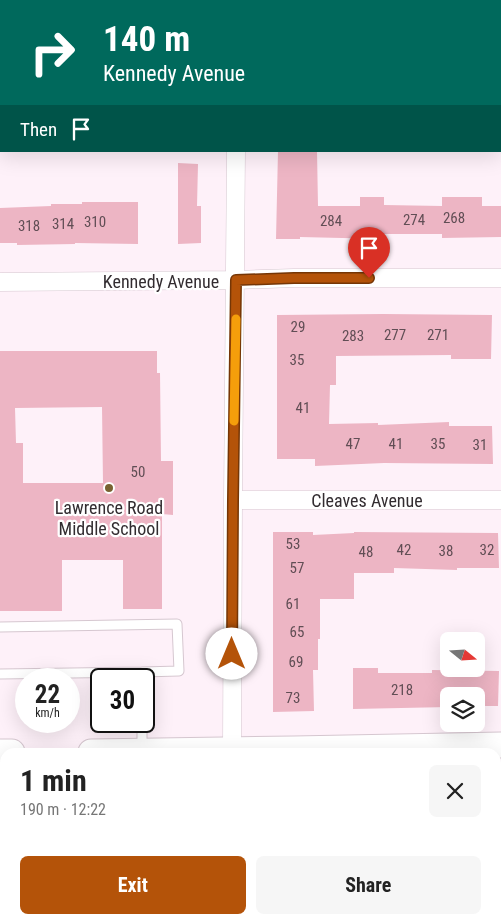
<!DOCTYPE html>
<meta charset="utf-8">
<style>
:root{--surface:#fff;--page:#f6f6f6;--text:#222;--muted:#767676;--accent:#b45309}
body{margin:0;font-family:"Roboto Condensed",sans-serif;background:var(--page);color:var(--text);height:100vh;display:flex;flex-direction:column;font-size:19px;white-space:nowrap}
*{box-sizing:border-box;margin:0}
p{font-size:16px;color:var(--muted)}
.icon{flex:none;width:28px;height:28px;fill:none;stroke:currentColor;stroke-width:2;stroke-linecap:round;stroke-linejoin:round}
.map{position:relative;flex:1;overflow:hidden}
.side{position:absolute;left:0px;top:748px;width:501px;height:176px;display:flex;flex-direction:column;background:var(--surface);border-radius:15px 15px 0 0;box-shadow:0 5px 20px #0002}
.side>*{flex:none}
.top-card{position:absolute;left:0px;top:0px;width:501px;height:152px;box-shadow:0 5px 20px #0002;background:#00695c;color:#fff;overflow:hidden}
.needle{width:32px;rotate:108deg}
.fabs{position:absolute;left:440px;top:632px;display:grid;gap:10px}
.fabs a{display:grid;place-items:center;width:45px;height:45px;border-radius:8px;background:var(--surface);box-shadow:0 5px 20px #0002;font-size:25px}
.speed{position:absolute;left:15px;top:668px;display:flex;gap:10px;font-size:25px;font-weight:700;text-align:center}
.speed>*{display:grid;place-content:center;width:65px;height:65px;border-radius:50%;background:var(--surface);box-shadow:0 5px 20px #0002;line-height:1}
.speed small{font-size:12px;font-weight:400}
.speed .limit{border:2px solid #111;border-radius:8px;background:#fff;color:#111}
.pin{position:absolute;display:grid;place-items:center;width:42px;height:42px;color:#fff;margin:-51px -21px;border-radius:50% 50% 50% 0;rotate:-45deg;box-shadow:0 0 5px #0007}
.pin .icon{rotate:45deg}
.me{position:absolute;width:55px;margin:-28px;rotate:0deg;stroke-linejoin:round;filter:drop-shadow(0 0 4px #0008)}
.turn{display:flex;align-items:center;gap:18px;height:105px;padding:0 20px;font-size:22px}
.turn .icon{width:65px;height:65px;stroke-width:2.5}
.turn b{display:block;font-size:35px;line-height:42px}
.then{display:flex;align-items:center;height:48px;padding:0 20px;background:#0003;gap:10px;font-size:19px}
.round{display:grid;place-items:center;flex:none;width:52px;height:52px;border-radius:8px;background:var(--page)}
.head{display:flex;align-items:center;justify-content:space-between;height:85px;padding:0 20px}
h1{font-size:30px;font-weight:700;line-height:38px}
.primary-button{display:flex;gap:10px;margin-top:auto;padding:10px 20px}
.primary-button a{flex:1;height:58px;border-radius:8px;background:var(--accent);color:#fff;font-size:20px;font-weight:700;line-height:58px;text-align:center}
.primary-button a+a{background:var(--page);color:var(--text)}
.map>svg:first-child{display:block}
.green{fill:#fcd4d2}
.building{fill:#edb5c4;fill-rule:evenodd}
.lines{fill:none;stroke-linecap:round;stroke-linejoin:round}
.lane-casing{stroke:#d6c7d0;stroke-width:11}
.street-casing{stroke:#d6c7d0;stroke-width:19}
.secondary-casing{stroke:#d6c7d0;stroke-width:27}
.lane{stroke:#fff;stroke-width:9}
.street{stroke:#fff;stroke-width:18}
.secondary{stroke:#fff;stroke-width:25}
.route-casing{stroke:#753606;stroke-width:12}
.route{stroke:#b45309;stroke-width:9}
.slow{stroke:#f59e0b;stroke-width:9}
.poi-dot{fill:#786131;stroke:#fff;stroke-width:2}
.labels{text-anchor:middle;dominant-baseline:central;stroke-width:4.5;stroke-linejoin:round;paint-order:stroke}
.number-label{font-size:15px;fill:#614e55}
.street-label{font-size:18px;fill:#322c30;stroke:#fff}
.poi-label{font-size:18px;fill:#322c30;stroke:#fff}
</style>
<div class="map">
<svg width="501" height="923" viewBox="0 0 501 923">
<rect width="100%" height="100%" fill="#fef1f9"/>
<path class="green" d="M501,765v158h-501v-154h5v150h491v-153z"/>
<path class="building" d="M278,151h39l1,55h42v-9h24v8l58,1v-9h40v9h19v31l-59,1v-4h-58v5l-84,-2v2h-24z
M178,163l20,1 -1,42h4v37l-23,1z
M82,202h56v42l-63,-1v1l-58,1v-2h-17v-35l51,-2v-2h31z
M383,314l109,1 -1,44h-40v-4l-115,1v29h-6l-1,39 49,-1v2l71,-3v4h43l1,38 -109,-1 -69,3v-7h-38v-144z
M0,351h157v22h3l1,88h12v54l-11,-1v95h-39v-49h-61v51h-62zM102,407l1,76h-80v-40h-7l-1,-35z
M273,532h40v3l41,-2v-1l144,1 1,35h-42v2l-63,-2v5h-40v26h-34v40h-2v31h-5l1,41 -41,1z
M353,668h25v5h54v-3l67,1 -1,35h-22v-10h-27v11l-96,2z"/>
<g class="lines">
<g class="lane-casing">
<path id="lane" d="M0,627l177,-3 2,47 -37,1
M0,674l142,-2v7
M142,749v-28
M496,782h5
M0,789l5,1
M145,919v4
M319,919v4
M493,919v4"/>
</g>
<g class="street-casing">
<path id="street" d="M356,0l2,1
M339,1v-1
M466,1v-1
M500,45h1
M0,51h1
M0,282l236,-2 58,-2h207
M233,500h268
M232,750l1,-250 3,-349"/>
</g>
<g class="secondary-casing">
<path id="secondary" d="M0,752h12
M91,752c137,-2 273,-4 410,-7"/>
</g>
<use href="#lane" class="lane"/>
<use href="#street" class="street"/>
<use href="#secondary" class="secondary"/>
</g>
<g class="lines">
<g class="route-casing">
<path id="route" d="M232,654l1,-154 3,-220 58,-2h75"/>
</g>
<use href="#route" class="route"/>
<path class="slow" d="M234,421l2,-102"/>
</g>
<circle class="poi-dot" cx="109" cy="488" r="5"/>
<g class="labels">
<g class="number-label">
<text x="454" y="218">268</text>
<text x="414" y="220">274</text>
<text x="331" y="221">284</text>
<text x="95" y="222">310</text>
<text x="63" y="224">314</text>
<text x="29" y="226">318</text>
<text x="298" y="327">29</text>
<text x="395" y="335">277</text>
<text x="438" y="335">271</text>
<text x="353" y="336">283</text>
<text x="297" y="360">35</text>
<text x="303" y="408">41</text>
<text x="353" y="444">47</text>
<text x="396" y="444">41</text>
<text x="438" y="444">35</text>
<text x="480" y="445">31</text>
<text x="138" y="472">50</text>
<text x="293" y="544">53</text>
<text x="404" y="550">42</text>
<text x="487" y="550">32</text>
<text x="446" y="551">38</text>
<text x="366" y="552">48</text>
<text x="297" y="568">57</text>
<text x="293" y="604">61</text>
<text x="297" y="632">65</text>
<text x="296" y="662">69</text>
<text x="402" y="690">218</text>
<text x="293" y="698">73</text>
</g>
<g class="street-label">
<text x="161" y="281">Kennedy Avenue</text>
<text x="367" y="500">Cleaves Avenue</text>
</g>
<g class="poi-label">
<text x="109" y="507">Lawrence Road<tspan x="109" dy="21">Middle School</tspan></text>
</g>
</g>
</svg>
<div class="fabs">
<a><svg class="needle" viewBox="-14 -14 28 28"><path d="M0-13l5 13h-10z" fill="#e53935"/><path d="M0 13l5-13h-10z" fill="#767676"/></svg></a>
<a><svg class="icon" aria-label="layers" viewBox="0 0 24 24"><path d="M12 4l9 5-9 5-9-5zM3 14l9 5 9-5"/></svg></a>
</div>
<div class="speed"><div>22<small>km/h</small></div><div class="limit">30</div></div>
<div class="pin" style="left:369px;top:278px;background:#d93025"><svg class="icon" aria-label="arrive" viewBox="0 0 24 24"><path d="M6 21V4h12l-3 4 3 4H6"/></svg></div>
<svg class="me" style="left:232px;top:654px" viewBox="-20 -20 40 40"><circle r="19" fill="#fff"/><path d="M0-13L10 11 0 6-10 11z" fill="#b45309"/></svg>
<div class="top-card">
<div class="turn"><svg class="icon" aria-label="right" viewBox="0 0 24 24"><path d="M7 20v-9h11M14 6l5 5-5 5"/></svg><div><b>140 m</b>Kennedy Avenue</div></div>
<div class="then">Then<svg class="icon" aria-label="arrive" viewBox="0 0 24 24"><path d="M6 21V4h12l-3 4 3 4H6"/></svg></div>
</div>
<section class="side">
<div class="head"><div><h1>1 min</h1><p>190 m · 12:22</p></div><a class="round"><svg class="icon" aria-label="close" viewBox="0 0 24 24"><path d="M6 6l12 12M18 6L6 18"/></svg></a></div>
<div class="primary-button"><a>Exit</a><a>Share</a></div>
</section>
</div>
